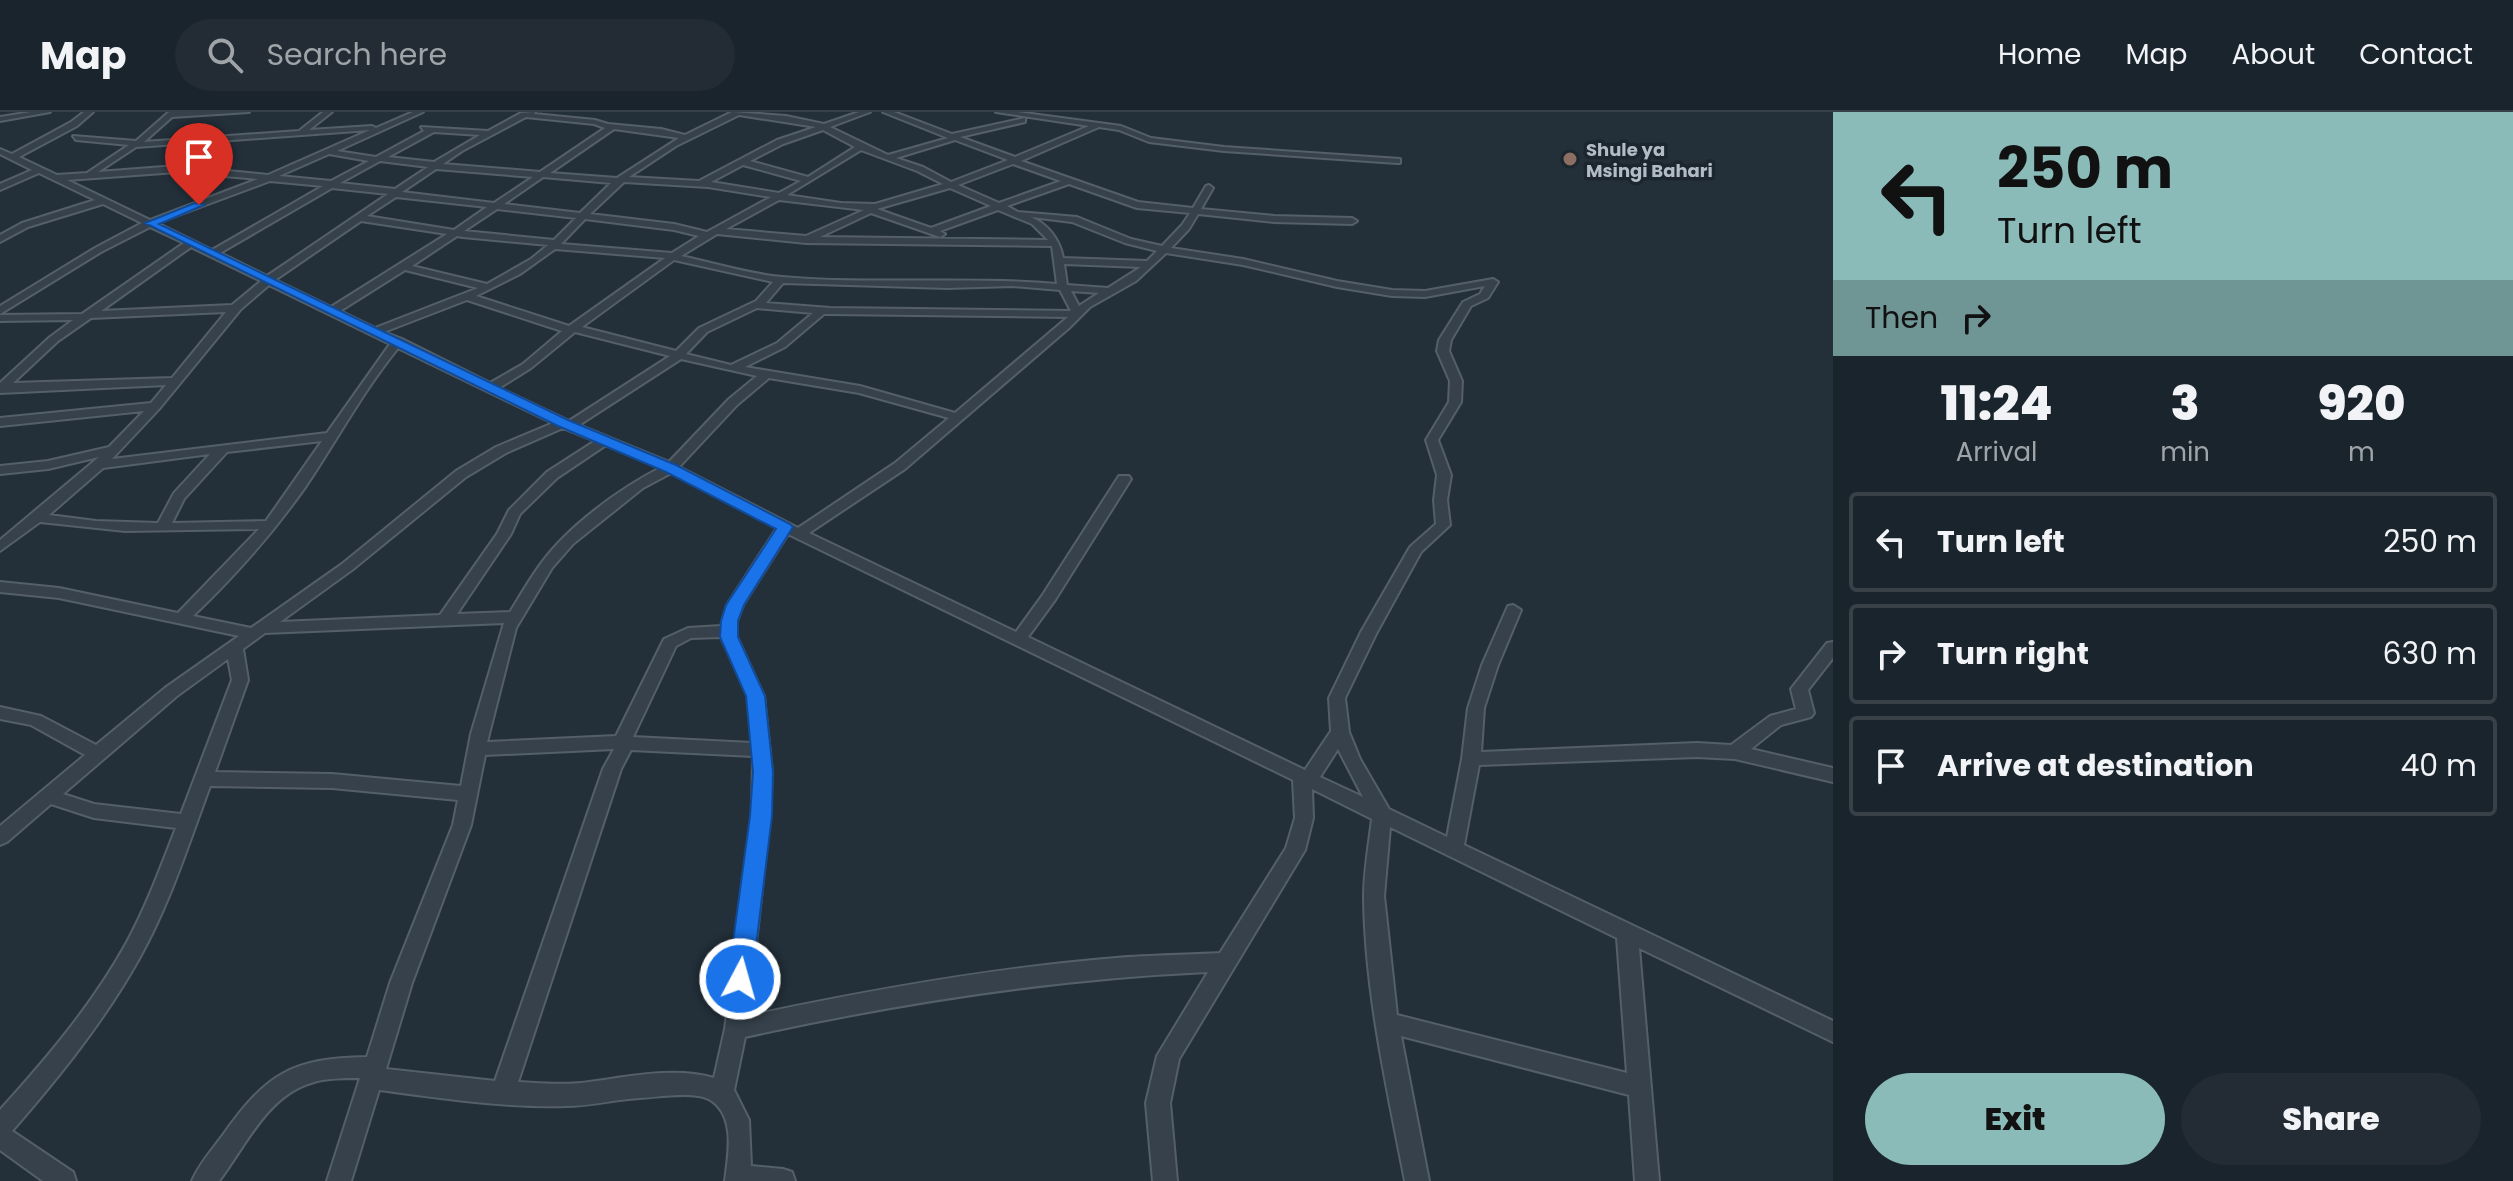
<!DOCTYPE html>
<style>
:root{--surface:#1a242c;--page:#232c34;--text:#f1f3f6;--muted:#9fa4a9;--line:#384148;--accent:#8bbbb9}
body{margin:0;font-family:Poppins,sans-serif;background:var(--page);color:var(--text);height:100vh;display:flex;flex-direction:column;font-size:30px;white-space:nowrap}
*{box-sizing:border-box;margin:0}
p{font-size:26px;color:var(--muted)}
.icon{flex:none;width:44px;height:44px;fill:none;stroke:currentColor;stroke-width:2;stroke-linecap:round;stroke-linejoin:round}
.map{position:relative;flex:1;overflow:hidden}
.panel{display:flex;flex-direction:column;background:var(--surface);width:680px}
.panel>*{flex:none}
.top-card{background:#8bbbb9;color:#111;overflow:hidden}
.pin{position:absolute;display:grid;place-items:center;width:68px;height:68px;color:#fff;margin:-82px -34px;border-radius:50% 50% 50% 0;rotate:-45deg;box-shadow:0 0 8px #0007}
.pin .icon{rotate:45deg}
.me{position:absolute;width:88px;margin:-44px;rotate:6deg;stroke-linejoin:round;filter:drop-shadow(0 0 6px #0008)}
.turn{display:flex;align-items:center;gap:28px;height:168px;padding:0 32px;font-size:36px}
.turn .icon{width:104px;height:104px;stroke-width:2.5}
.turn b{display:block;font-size:56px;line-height:68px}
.then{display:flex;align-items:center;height:76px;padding:0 32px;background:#0003;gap:16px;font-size:30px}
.eta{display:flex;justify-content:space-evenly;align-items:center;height:136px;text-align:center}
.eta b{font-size:48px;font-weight:800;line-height:56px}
.primary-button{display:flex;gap:16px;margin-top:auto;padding:16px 32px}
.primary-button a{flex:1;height:92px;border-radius:48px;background:var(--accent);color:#111;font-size:32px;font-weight:800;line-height:92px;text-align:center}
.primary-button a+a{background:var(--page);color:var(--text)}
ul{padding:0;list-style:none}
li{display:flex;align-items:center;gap:24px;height:100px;margin:0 16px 12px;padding:0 16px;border:4px solid var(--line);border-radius:8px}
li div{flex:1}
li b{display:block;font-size:30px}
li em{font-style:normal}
header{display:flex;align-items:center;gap:48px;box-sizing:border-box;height:112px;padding:0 40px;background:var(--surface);border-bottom:2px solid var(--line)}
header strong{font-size:38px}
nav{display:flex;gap:44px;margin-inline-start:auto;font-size:28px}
.search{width:560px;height:72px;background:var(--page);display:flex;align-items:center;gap:20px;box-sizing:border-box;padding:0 28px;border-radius:44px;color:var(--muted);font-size:30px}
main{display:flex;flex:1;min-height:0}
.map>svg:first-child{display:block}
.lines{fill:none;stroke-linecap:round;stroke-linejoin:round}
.minor-casing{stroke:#545f68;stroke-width:4}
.minor{fill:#36414b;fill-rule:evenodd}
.route{fill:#1a73e8;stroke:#114b97;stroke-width:2}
.education-dot{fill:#8d6e63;stroke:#1b262f;stroke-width:3}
.labels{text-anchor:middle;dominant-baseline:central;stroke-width:7;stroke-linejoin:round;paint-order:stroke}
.far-poi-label{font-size:18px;font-weight:bold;fill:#b1bcc6;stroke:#1b262f;text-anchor:start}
</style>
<header>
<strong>Map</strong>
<div class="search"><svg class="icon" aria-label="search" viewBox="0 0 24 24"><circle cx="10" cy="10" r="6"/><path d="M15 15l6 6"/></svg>Search here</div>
<nav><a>Home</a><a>Map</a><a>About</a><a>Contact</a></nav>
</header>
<main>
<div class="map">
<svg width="1833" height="1069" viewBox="0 0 1833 1069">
<rect width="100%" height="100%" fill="#23303a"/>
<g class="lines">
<g class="minor-casing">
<path id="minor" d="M31,0h19l-50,9v-4z
M84,0h9l-16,14 -58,31 38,18 30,-2 42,-28 -53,-5 -3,-4 63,5 33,-29h80l-77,5 -28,25 155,-11 24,-19h9l-23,18 63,-4 4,2 37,-16h10l-86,39 39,6 48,-26 -3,-4 67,4 33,-18 14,-1 -1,2 61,6 13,4 53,5 24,6 47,-23 54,4 38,8 35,-12h11l-40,15 58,28 60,-17 -65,-26h11l58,22 73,-16v4l-65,15 55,20 74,-31 -93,-14h21l104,14 30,12 73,9 176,12v4h-3l-173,-12 -75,-9 -30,-12 -20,-3 -78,34 117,41 55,6 13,-22 3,-1 4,3 -12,21 73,7 78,2 5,3 -5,3 -78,-2 -76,-8 -9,15 -18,19 72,11 94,22 55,9 33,1 68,-12 5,3 -10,16 -17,8 -20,34 -2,11 13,30 -1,21 -23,38 13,35 -4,25 3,25 -29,27 -44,80 -32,66 4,34 11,27 29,50 58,28 15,-78 6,-51 14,-43 26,-59 5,-1 8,5 -23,55 -14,43 -3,44 216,-9 34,2 39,-29 26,-7 -5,-20 36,-46 6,-1v16l-25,32 6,23 -3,4 -30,8 -30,24 82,19v14l-98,-23 -38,-2 -218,8 -15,80 369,176v21l-194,-94 20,233h-24l-6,-86 -228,-59 28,145h-24c-18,-93 -40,-189 -41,-284 0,-26 5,-53 8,-78l-60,-30 1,29 -8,32 -126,209 -9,44 7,78h-24l-7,-78 11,-47 51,-84c-157,7 -310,31 -463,65l-11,53 15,30 2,46 32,3 9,3 3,9h-70c3,-25 11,-63 -13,-80 -14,-11 -54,-4 -72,-3 -24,1 -48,8 -73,8 -62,2 -126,-8 -188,-16l-28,91h-24l33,-103c-16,0 -34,0 -49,5 -44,13 -66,64 -92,98h-27c7,-17 20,-31 31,-46 43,-61 69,-77 144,-78l23,-74 63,-158 5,-25 -126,-12 -122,-2c-21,57 -40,117 -70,171 -35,63 -80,119 -128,174l61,41 3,9h-33l-43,-31v-40c47,-52 93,-106 127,-168 20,-37 34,-76 49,-114l-82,-10 -43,-14 -44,38 -7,3v-19l85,-71 -54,-30 -31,-6v-12l41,9 55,29 69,-57 74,-52 -180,-38 -59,-6v-10l59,6 119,25 81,-84 -134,2 -85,-9 -40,29v-11l99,-83 -51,12 -48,5v-8l48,-5 61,-14 35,-36 -144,15v-8l151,-15 15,-18 -166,8v-10l50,-46 23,-17 -73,1v-6l82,-1 102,-71 -34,-16 -49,25 -101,62v-8l95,-58 47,-25 -39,-19 -75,23 -28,15v-7l22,-12 73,-23 -56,-27 -39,17v-6l32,-14 -32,-16v-5l12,5 59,-32zM739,3l77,12 -39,13 -78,41 -70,-4 47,-31zM526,5l68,7 11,4 -65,44 -97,-8 19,-13zM614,17l65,9 -62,40 -67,-5zM370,18l-102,45 -91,-9 -79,6 38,-25zM823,18l32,17 -47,30 -58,-16 33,-17zM434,20l46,3 -46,27 -46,-5zM955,28l53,20 -57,22 -28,-15 -27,-9zM861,38l56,21 26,13 -68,20 -34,-1 -54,-8zM329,42l40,7 -38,20 -52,-5zM380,49l48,6 -33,22 -55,-6zM1013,52l48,17 -62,22 -41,-18zM743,53l58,16 -22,12 -68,-11zM436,57l97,8 -39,26 -92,-11zM177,60l81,7 -108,41 -83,-40zM543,65l68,6 -31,30 -76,-9zM270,69l53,5 -111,64 -55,-27zM624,70l84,5 63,10 -64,35 -33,-8 -84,-10zM1069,72l68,24 53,5 -8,12 -20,21 -31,-7 -54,-22 -59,-5 -11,-6zM332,76l56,6 -121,82 -47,-23zM950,76l41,18 -60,22 -54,-19zM396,85l91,10 -33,23 -87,-14zM779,88l85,10 -58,26 -80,-7zM497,97l79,9 -22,22 -90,-9zM998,98l34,14 16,16 -228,-3 51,-24 69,24 5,-3 -5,-3zM1031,105l41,5 53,21 32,8 -10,10 -84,-3c-3,-18 -15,-34 -32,-41zM585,107l89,11 25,6 -27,17 -111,-9zM361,109l86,13 -116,73 -56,-27zM717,122l89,9 246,3 5,38c-91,-8 -184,1 -275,-7 -34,-3 -68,-14 -101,-21zM457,124l6,1 85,8 -17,14 -44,25 -75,-18zM191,135l70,34 -29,24 -131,6zM555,137l110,9 -96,68 -93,-30 44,-22zM1166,141l77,12 94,22 55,9 33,1 60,-11 -5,8 -17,8 -24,38 -2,11 13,30 -1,21 -23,38 11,35 -3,25 2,24 -26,23 -49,85 -32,66 2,33 -26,39 -277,-133 27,-37 76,-121 -2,-3h-10l-77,120 -26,36 -207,-99 96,-64 164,-141 21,-21 46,-26zM674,148l99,22 -17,19 -57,27 -23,23 -94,-24zM1064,152l77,3 -33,21 -41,-3zM405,158l73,18 -103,40 -35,-17zM783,171l164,5 66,-2 47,4 11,21 -241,-3 -64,-5zM269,173l121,59 -63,89 -215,26 47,-50 82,-100zM1071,179l28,2 -20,13zM467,188l95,31 -39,33 -33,19 -88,-44 -18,-7zM757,196l56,5 -36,30 -46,22 -45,-11 21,-22zM226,200l-54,66 -159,5 45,-42 33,-23zM824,202h6l238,3 -113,96 -95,-27 -115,-19 40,-20zM575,220l95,24 -101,65 -70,-33 32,-20zM398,236l155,75 -57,24 -40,24 -114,93 -91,64 -58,-12c42,-40 80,-83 113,-130 31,-46 57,-95 92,-138zM681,247l76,17 -28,23 -60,63 -90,-37zM769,266l90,15 90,25 -54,45 -97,65 -119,-61 58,-62zM563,316l32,13 -48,31 -38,38 -12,24 -57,81 -160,7 72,-52 114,-93 40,-24zM322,329l-56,80 -94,2 12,-24 43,-47zM606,333l54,23c-41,21 -93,59 -120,97 -11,15 -20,31 -30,47l-53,2 54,-80 9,-20 37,-36zM210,342l-36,39 -16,30 -62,-2 -47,-6 54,-47zM671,361l106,55 -50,77 -6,21 -33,2 -24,11 -48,97 -129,6 29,-114 36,-60 21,-24 70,-56zM788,422l505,246 2,38 -9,30 -66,105c-35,2 -69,2 -104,5 -123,10 -246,32 -368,58l22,-200 2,-44 -8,-76 -27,-59v-16l6,-16zM504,511l-33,111 -10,52 -129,-12 -117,-2 33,-92 -5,-31 22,-16zM721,525l27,59 4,47 -119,-6 43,-91 15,-8zM228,547l4,21 -51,134 -87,-10 -31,-10 114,-98zM614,637l-11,20 -108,312 -109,-12 26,-86 59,-158 14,-70zM1338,637l25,48 -43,-20zM631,638l122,6 -1,60 -27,213 -11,49c-42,-12 -90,0 -133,5 -21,2 -42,0 -63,-1l103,-313zM1390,715l227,111 10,135 -230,-58 -13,-119z"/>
</g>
<use href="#minor" class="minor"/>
</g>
<path class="route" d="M195,91l9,2 -45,19 409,196 108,45 114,59 3,3 -49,78 -6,16v16l27,59 8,76 -1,44 -20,163 -3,7 -9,3 -8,-3 -4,-7 22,-163 3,-44 -7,-76 -26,-59 1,-16 5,-16 50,-76 -110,-57 -108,-46 -413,-203z"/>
<circle class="education-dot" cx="1570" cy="47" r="8"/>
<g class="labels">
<g class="far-poi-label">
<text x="1586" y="37">Shule ya<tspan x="1586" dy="21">Msingi Bahari</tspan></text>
</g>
</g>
</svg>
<div class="pin" style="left:199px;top:93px;background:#d93025"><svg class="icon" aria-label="arrive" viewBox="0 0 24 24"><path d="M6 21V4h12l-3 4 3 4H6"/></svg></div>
<svg class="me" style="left:740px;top:867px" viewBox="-20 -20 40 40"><circle r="17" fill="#1a73e8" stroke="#fff" stroke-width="3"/><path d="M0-11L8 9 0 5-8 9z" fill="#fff"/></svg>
</div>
<section class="panel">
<div class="top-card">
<div class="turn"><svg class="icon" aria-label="left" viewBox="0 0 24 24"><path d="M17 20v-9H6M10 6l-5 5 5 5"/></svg><div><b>250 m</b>Turn left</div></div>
<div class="then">Then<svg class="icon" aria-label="right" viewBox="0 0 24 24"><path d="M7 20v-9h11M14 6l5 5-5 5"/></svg></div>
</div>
<div class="eta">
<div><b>11:24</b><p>Arrival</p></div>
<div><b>3</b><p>min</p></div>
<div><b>920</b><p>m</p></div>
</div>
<ul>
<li><svg class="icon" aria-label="left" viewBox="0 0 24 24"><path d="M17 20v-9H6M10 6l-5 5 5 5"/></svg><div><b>Turn left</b></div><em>250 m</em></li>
<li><svg class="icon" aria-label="right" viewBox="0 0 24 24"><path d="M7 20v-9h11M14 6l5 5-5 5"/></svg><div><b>Turn right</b></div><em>630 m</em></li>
<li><svg class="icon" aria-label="arrive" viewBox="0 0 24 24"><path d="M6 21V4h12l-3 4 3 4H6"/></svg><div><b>Arrive at destination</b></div><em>40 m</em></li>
</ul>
<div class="primary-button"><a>Exit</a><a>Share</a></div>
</section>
</main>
